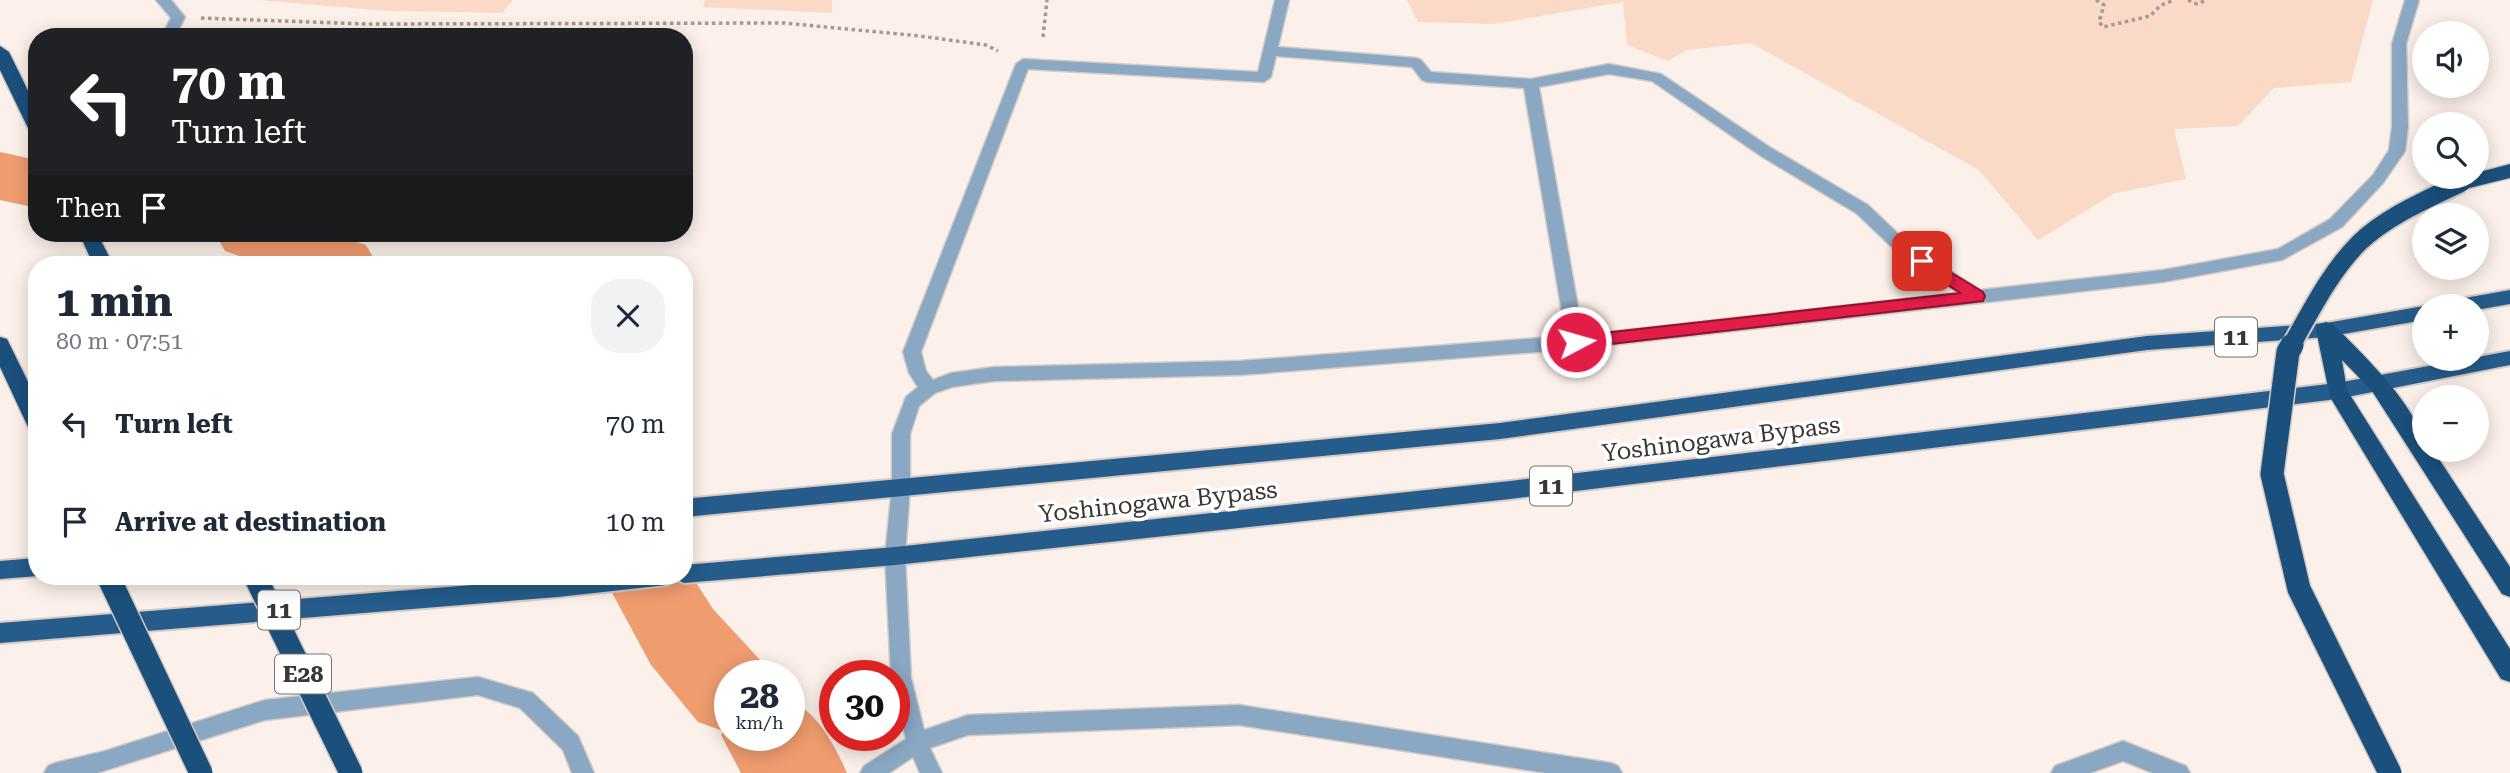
<!DOCTYPE html>
<meta charset="utf-8">
<style>
:root{--surface:#fff;--page:#f2f2f3;--text:#1f2937;--muted:#747a83}
body{margin:0;font-family:"Roboto Serif",serif;background:var(--page);color:var(--text);height:100vh;display:flex;flex-direction:column;font-size:26px;white-space:nowrap}
*{box-sizing:border-box;margin:0}
p{font-size:23px;color:var(--muted)}
.icon{flex:none;width:38px;height:38px;fill:none;stroke:currentColor;stroke-width:2;stroke-linecap:round;stroke-linejoin:round}
.map{position:relative;flex:1;overflow:hidden}
.panel{position:absolute;left:28px;top:256px;width:665px;height:329px;display:flex;flex-direction:column;background:var(--surface);border-radius:28px;box-shadow:0 4px 18px #0003}
.panel>*{flex:none}
.guide{position:absolute;left:28px;top:28px;width:665px;height:214px;border-radius:28px;box-shadow:0 4px 18px #0003;background:#202124;color:#fff;overflow:hidden}
.tools{position:absolute;left:2412px;top:21px;display:grid;gap:14px}
.tools a{display:grid;place-items:center;width:77px;height:77px;border-radius:50%;background:var(--surface);box-shadow:0 4px 18px #0003;font-size:35px}
.speed{position:absolute;left:714px;top:660px;display:flex;gap:14px;font-size:35px;font-weight:700;text-align:center}
.speed>*{display:grid;place-content:center;width:91px;height:91px;border-radius:50%;background:var(--surface);box-shadow:0 4px 18px #0003;line-height:1}
.speed small{font-size:18px;font-weight:400}
.speed .limit{border:10px solid #d22;background:#fff;color:#111}
.pin{position:absolute;display:grid;place-items:center;width:60px;height:60px;color:#fff;margin:-30px;border-radius:14px;box-shadow:0 4px 10px #0006}
.me{position:absolute;width:77px;margin:-38px;rotate:84deg;stroke-linejoin:round;filter:drop-shadow(0 0 5px #0008)}
.turn{display:flex;align-items:center;gap:24px;height:147px;padding:0 28px;font-size:32px}
.turn .icon{width:91px;height:91px;stroke-width:2.5}
.turn b{display:block;font-size:49px;line-height:60px}
.then{display:flex;align-items:center;height:66px;padding:0 28px;background:#0003;gap:14px;font-size:26px}
.round{display:grid;place-items:center;flex:none;width:74px;height:74px;border-radius:28px;background:var(--page)}
.headline{display:flex;align-items:center;justify-content:space-between;height:119px;padding:0 28px}
h1{font-size:42px;font-weight:700;line-height:52px}
ul{padding:0;list-style:none}
li{display:flex;align-items:center;gap:21px;height:98px;padding:0 28px}
li div{flex:1}
li b{display:block;font-size:26px}
li em{font-style:normal}
.map>svg:first-child{display:block}
.green{fill:#fad9c7}
.lines{fill:none;stroke-linecap:round;stroke-linejoin:round}
.river{fill:#ef9c6f;fill-rule:evenodd}
.minor-casing{stroke:#d4cbc6;stroke-width:3}
.trunk-casing{stroke:#d4cbc6;stroke-width:4}
.motorway-casing{stroke:#d4cbc6;stroke-width:3}
.path{stroke:#a29a96;stroke-width:3.5;stroke-dasharray:3.5 3.5;stroke-linecap:butt}
.minor{fill:#8aa7c4;fill-rule:evenodd}
.trunk{fill:#255c8b;fill-rule:evenodd}
.motorway{fill:#1b507d;fill-rule:evenodd}
.motorway-bridge-far1-casing{stroke:#d4cbc6;stroke-width:22;stroke-linecap:butt}
.motorway-bridge-casing{stroke:#d4cbc6;stroke-width:26;stroke-linecap:butt}
.motorway-bridge-far1{stroke:#1b507d;stroke-width:18}
.motorway-bridge{stroke:#1b507d;stroke-width:23}
.route{fill:#e11d48;stroke:#92132f;stroke-width:2}
.labels{text-anchor:middle;dominant-baseline:central;stroke-width:7;stroke-linejoin:round;paint-order:stroke}
.shield{fill:#fff;stroke:#757271;stroke-width:2}
.shield-label{font-size:23px;font-weight:bold;fill:#3a3634}
.street-label{font-size:24px;fill:#3a3634;stroke:#fff}
</style>
<div class="map">
<svg width="2510" height="773" viewBox="0 0 2510 773">
<rect width="100%" height="100%" fill="#fbf0ea"/>
<path class="green" d="M259,0h254l-11,13 -113,-2z
M705,0h127v13l-129,-6z
M1407,0h966l-22,82 -77,6 -36,38 -64,3 12,50 -71,14 -77,47 -59,-70 -228,-127 -65,7 -18,11 -41,-16 -4,-43 -130,22 -75,-2z"/>
<g class="lines">
<path class="river" d="M0,152l37,8v48l-37,-8z
M215,233h114l37,12 11,19h-115l-37,-13z
M684,564l29,45 49,53 6,14h-38v59h59v-35c29,12 46,46 58,73h-106l-20,-38 2,-4 -25,-9 -47,-57 -48,-89h81z"/>
<g class="minor-casing">
<path id="minor" d="M156,0h15l14,17 -10,20h-14l10,-19z
M1275,0h14l-11,47 138,11 5,2 10,12 100,7 78,-15 52,10 110,74 97,57 42,40 70,45 183,-20 115,-21 52,-30 43,-44 16,-25 3,-23v-83l13,-44h14l-13,44 2,83 -3,24 -22,32 -41,44 -60,33 -119,22 -587,67 -337,26 -245,6 -42,6 -17,6 -16,13 -9,28v53l-5,69 6,122 13,52 44,-15 271,-10 372,58 7,3 4,7h-76l-307,-48 -271,10 -38,13 12,25h-22l-7,-16 -24,16h-29l4,-7 42,-27 -12,-47v-16h-3l-6,-120 7,-69v-53l14,-37 12,-10 -9,-14 -6,-21 113,-288 7,-5 235,13zM1276,56l136,11 10,13 5,2 97,6 42,248 -327,25 -245,6 -43,6 -18,7 -7,-9 -5,-19 107,-283 236,13 7,-5zM1609,74l43,7 109,75 95,57 42,40 61,40 -376,42 -44,-248z
M478,677l55,16 45,43 16,37h-22l-9,-23 -43,-42 -42,-13 -213,25 -168,53h-53l4,-7 7,-3 50,-12 160,-51z
M2123,741l63,25 4,7h-37l-30,-12 -33,12h-39l4,-7z"/>
</g>
<g class="trunk-casing">
<path id="trunk" d="M2510,290v14l-34,6v-4h-26l2,-5 7,-2z
M2424,306v14l-98,17 -179,13 -647,89 -816,78v-18l816,-76 647,-87 179,-13z
M2510,351v14l-173,34 -827,100 -615,66 -211,18 -8,-4 -9,6 -109,12 -558,46v-20l584,-47h100v-11l211,-18 615,-66 827,-98z
M37,558l1,18 -38,3v-18z"/>
</g>
<g class="motorway-casing">
<path id="motorway" d="M0,46l9,6 28,57v25l-9,-6 -28,-58z
M2510,164v14l-49,12 -7,-2 -2,-5 2,-5 22,-1v-4z
M79,233h18l16,31h-20z
M2326,322l7,2c27,28 91,87 91,126h9l77,117v30l-8,-3 -130,-203 -30,-31 5,30 163,259v33l-9,-3 -171,-282 -14,-67 3,-6z
M0,337l7,2 30,61v32l-8,-3 -29,-62z"/>
</g>
<path class="path" d="M2096,0l8,5 -5,17 4,5 47,-11 11,-11 13,-5
M2188,0l9,4 10,-4
M201,18l166,6 417,-1 136,13 66,9 12,6
M1043,37l4,-37"/>
<use href="#minor" class="minor"/>
<use href="#trunk" class="trunk"/>
<use href="#motorway" class="motorway"/>
<g class="motorway-bridge-far1-casing">
<path id="motorway-bridge-far1" d="M2291,346c20,-35 39,-74 68,-103 28,-27 67,-43 102,-60"/>
</g>
<g class="motorway-bridge-casing">
<path id="motorway-bridge" d="M2292,345l-4,7 -16,122 27,115 91,184
M108,576l93,197
M255,576l96,197"/>
</g>
<use href="#motorway-bridge-far1" class="motorway-bridge-far1"/>
<use href="#motorway-bridge" class="motorway-bridge"/>
</g>
<path class="route" d="M1922,255l61,37 2,4 -2,5 -407,47 -8,-6 8,-6 384,-43 -43,-28 -2,-4z"/>
<g class="labels">
<g class="shield">
<rect x="2215" y="317.5" width="42" height="39" rx="5"/>
<rect x="1530" y="466.5" width="42" height="39" rx="5"/>
<rect x="258" y="590.5" width="42" height="39" rx="5"/>
<rect x="275" y="654.5" width="56" height="39" rx="5"/>
</g>
<g class="shield-label">
<text x="2236" y="337">11</text>
<text x="1551" y="486">11</text>
<text x="279" y="610">11</text>
<text x="303" y="674">E28</text>
</g>
<g class="street-label">
<text transform="translate(1721 439) rotate(-7)">Yoshinogawa Bypass</text>
<text transform="translate(1158 502) rotate(-6)">Yoshinogawa Bypass</text>
</g>
</g>
</svg>
<div class="tools">
<a><svg class="icon" aria-label="sound" viewBox="0 0 24 24"><path d="M4 9h4l5-4v14l-5-4H4zM17 9q2 3 0 6"/></svg></a>
<a><svg class="icon" aria-label="search" viewBox="0 0 24 24"><circle cx="10" cy="10" r="6"/><path d="M15 15l6 6"/></svg></a>
<a><svg class="icon" aria-label="layers" viewBox="0 0 24 24"><path d="M12 4l9 5-9 5-9-5zM3 14l9 5 9-5"/></svg></a>
<a>+</a>
<a>−</a>
</div>
<div class="speed"><div>28<small>km/h</small></div><div class="limit">30</div></div>
<div class="pin" style="left:1922px;top:261px;background:#d93025"><svg class="icon" aria-label="arrive" viewBox="0 0 24 24"><path d="M6 21V4h12l-3 4 3 4H6"/></svg></div>
<svg class="me" style="left:1576px;top:342px" viewBox="-20 -20 40 40"><circle r="17" fill="#e11d48" stroke="#fff" stroke-width="3"/><path d="M0-11L8 9 0 5-8 9z" fill="#fff"/></svg>
<div class="guide">
<div class="turn"><svg class="icon" aria-label="left" viewBox="0 0 24 24"><path d="M17 20v-9H6M10 6l-5 5 5 5"/></svg><div><b>70 m</b>Turn left</div></div>
<div class="then">Then<svg class="icon" aria-label="arrive" viewBox="0 0 24 24"><path d="M6 21V4h12l-3 4 3 4H6"/></svg></div>
</div>
<section class="panel">
<div class="headline"><div><h1>1 min</h1><p>80 m · 07:51</p></div><a class="round"><svg class="icon" aria-label="close" viewBox="0 0 24 24"><path d="M6 6l12 12M18 6L6 18"/></svg></a></div>
<ul>
<li><svg class="icon" aria-label="left" viewBox="0 0 24 24"><path d="M17 20v-9H6M10 6l-5 5 5 5"/></svg><div><b>Turn left</b></div><em>70 m</em></li>
<li><svg class="icon" aria-label="arrive" viewBox="0 0 24 24"><path d="M6 21V4h12l-3 4 3 4H6"/></svg><div><b>Arrive at destination</b></div><em>10 m</em></li>
</ul>
</section>
</div>
